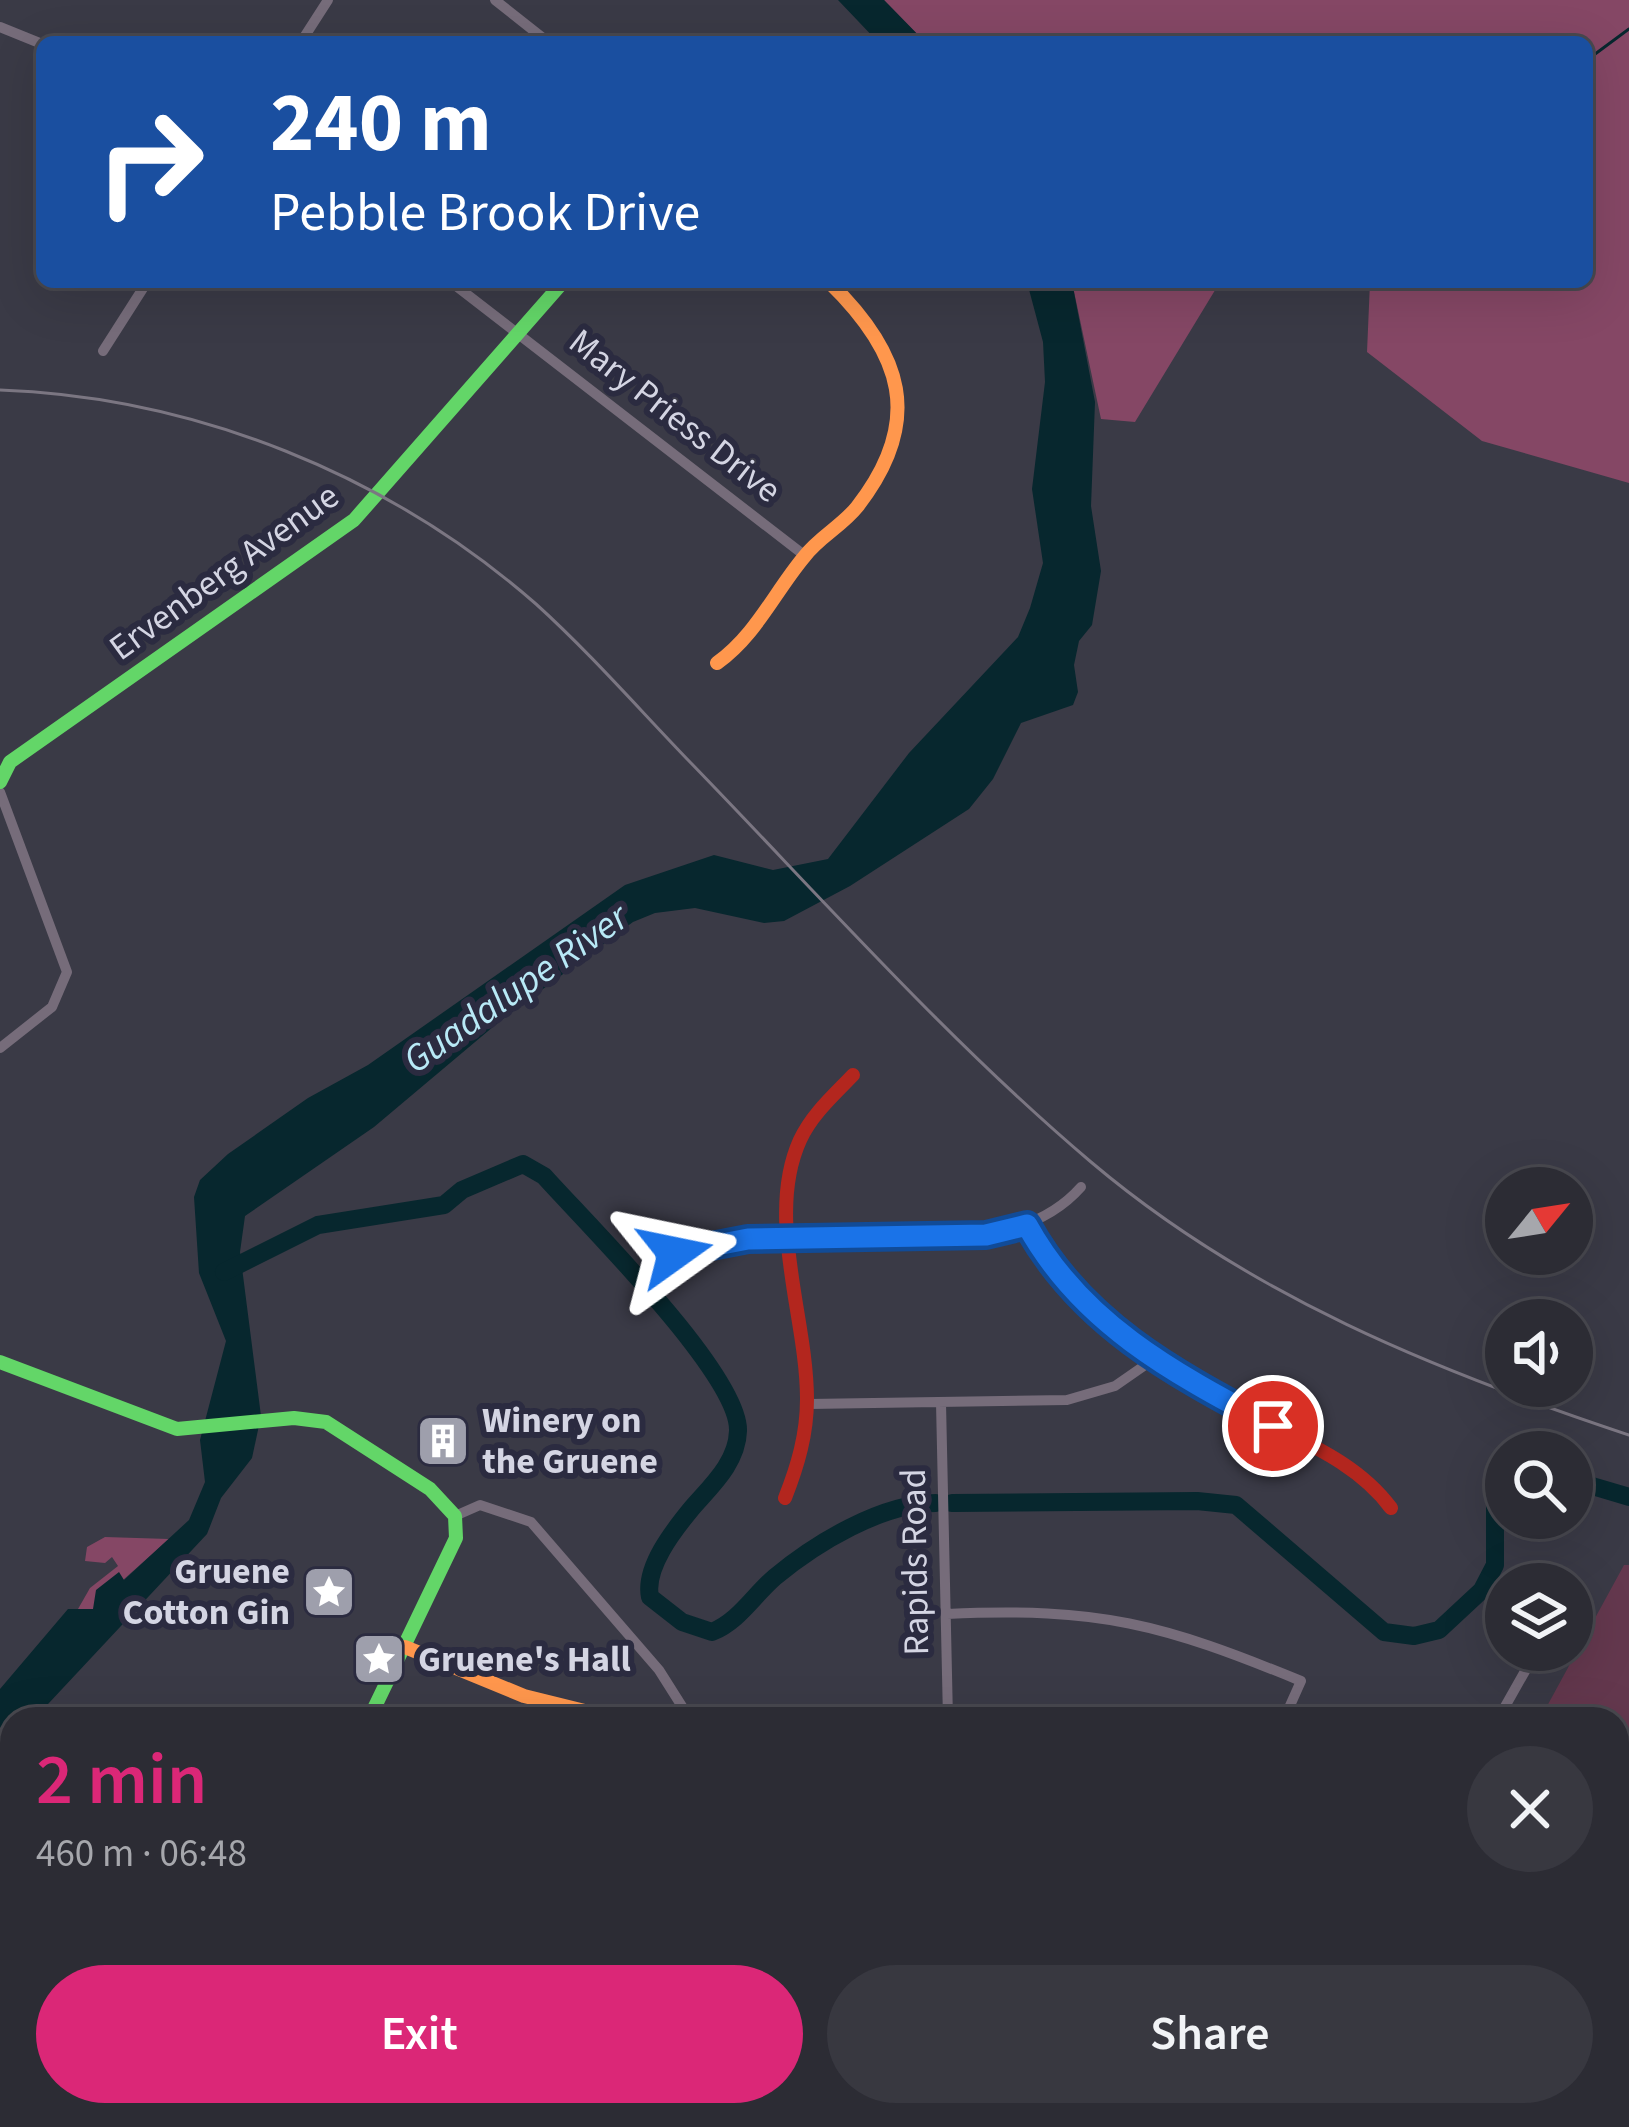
<!DOCTYPE html>
<meta charset="utf-8">
<style>
:root{--surface:#2c2c34;--page:#383840;--text:#f1f3f6;--muted:#a6a7ac;--line:#48484f;--accent:#db2777}
body{margin:0;font-family:"Source Sans 3",sans-serif;background:var(--page);color:var(--text);height:100vh;display:flex;flex-direction:column;font-size:45px;white-space:nowrap}
*{box-sizing:border-box;margin:0}
p{font-size:39px;color:var(--muted)}
.icon{flex:none;width:66px;height:66px;fill:none;stroke:currentColor;stroke-width:2;stroke-linecap:round;stroke-linejoin:round}
.map{position:relative;flex:1;overflow:hidden}
.details{position:absolute;left:0px;top:1707px;width:1629px;height:420px;display:flex;flex-direction:column;background:var(--surface);border-radius:36px 36px 0 0;box-shadow:0 12px 48px #0002,0 0 0 3px var(--line)}
.details>*{flex:none}
.top-card{position:absolute;left:36px;top:36px;width:1557px;height:252px;border-radius:18px;box-shadow:0 12px 48px #0002,0 0 0 3px var(--line);background:#1a4fa0;color:#fff;overflow:hidden}
.needle{width:78px;rotate:60deg}
.buttons{position:absolute;left:1485px;top:1167px;display:grid;gap:24px}
.buttons a{display:grid;place-items:center;width:108px;height:108px;border-radius:50%;background:var(--surface);box-shadow:0 12px 48px #0002,0 0 0 3px var(--line);font-size:60px}
.pin{position:absolute;display:grid;place-items:center;width:102px;height:102px;color:#fff;margin:-51px;border:6px solid #fff;border-radius:50%;box-shadow:0 3px 12px #0007}
.me{position:absolute;width:132px;margin:-66px;rotate:78deg;stroke-linejoin:round;filter:drop-shadow(0 0 9px #0008)}
.turn{display:flex;align-items:center;gap:42px;height:252px;padding:0 36px;font-size:54px}
.turn .icon{width:156px;height:156px;stroke-width:2.5}
.turn b{display:block;font-size:84px;line-height:102px}
.round{display:grid;place-items:center;flex:none;width:126px;height:126px;border-radius:63px;background:var(--page)}
.headline{display:flex;align-items:center;justify-content:space-between;height:204px;padding:0 36px}
h1{font-size:72px;font-weight:600;line-height:90px;color:var(--accent)}
.button{display:flex;gap:24px;margin-top:auto;padding:24px 36px}
.button a{flex:1;height:138px;border-radius:72px;background:var(--accent);color:#fff;font-size:48px;font-weight:600;line-height:138px;text-align:center}
.button a+a{background:var(--page);color:var(--text)}
.map>svg:first-child{display:block}
.green{fill:#64384e}
.forest{fill:#854765}
.water{fill:#07272e}
.lines{fill:none;stroke-linecap:round;stroke-linejoin:round}
.stream{stroke:#07272e;stroke-width:3}
.river{stroke:#07272e;stroke-width:18}
.street{stroke:#766c7a;stroke-width:10}
.fast{stroke:#63d668;stroke-width:14}
.slow{stroke:#ff974d;stroke-width:14}
.jam{stroke:#b3261e;stroke-width:14}
.rail{stroke:#7b7682;stroke-width:3}
.route-casing{stroke:#114b97;stroke-width:30}
.route{stroke:#1a73e8;stroke-width:21}
.labels{text-anchor:middle;dominant-baseline:central;stroke-width:12;stroke-linejoin:round;paint-order:stroke}
.street-label{font-size:36px;fill:#d4d5e3;stroke:#2b2b40}
.poi-label{font-size:36px;font-weight:bold;fill:#d4d5e3;stroke:#2b2b40;text-anchor:start}
.water-label{font-size:39px;font-style:italic;fill:#b8e9f6;stroke:#2b2b40}
</style>
<div class="map">
<svg width="1629" height="2127" viewBox="0 0 1629 2127">
<rect width="100%" height="100%" fill="#3a3a46"/>
<path class="green" d="M1624,1565h5v368l-12,-6v-208h-77z"/>
<path class="forest" d="M884,0h745v483l-147,-42 -115,-89 3,-70h217v-240h-662z
M1072,282h148l-85,140 -34,-3z
M105,1537l64,2 -46,41 -4,-7 -26,37 -15,-1 12,-21 28,-22 -6,-9 -7,6 -20,-2 2,-14z"/>
<path class="water" d="M838,0h46l41,42h-47z
M1027,282h45l23,120 -4,104 10,65 -9,54 -13,16 -5,24 4,27 -5,13 -52,18 -28,56 -24,30 -119,77 -66,35 -20,2 -69,-15 -40,5 -22,9 -133,99 -126,106 -129,89 -5,36 21,164 -9,42 -31,40 -14,36 -173,185h-22v30l-12,17v-77l68,-80h25l3,-19 23,-18 5,8 65,-60 16,-38 -5,-42 26,-99 -27,-68 -5,-76 6,-17 28,-26 80,-56 60,-33 257,-180 89,-30 59,15 55,-11 81,-106 109,-116 12,-29 13,-45 -11,-74 13,-107 -2,-40z"/>
<g class="lines">
<path class="stream" d="M1587,60l42,-31"/>
<path class="river" d="M224,1272l94,-47 126,-20 18,-15 61,-26 21,12c42,47 196,199 194,255 -1,32 -27,55 -46,77 -19,23 -48,60 -42,89l32,25 30,10c27,-11 41,-36 63,-55 41,-34 107,-74 161,-74
M1572,1480l57,17
M952,1503l245,-2 39,4 148,127 30,4 25,-6 43,-40 13,-25v-72l11,-5"/>
<path class="street" d="M495,0l53,42
M0,27l42,17
M301,42l27,-42
M451,282l353,273
M103,351l44,-69
M0,792l67,180 -15,35 -52,41
M675,1253c40,-10 79,-17 120,-17 90,-2 220,26 286,-49
M941,1403l7,316
M809,1404l258,-4 48,-14 36,-25
M455,1516l25,-11 51,17 128,148 31,49
M947,1614c153,-7 215,10 354,67l-17,38
M1498,1719l39,-69
M381,2115l26,12
M818,2127l5,-12
M986,2127l6,-12
M1151,2127l5,-12"/>
<path class="fast" d="M0,782l10,-20 344,-242 209,-238
M0,1362l177,67 117,-11 32,4 104,67 25,27 1,22 -87,181
M1313,2127l6,-12"/>
<path class="slow" d="M717,663c39,-28 57,-70 87,-106 15,-20 38,-31 53,-50 68,-87 45,-154 -28,-225
M405,1647l119,49 93,23
M1617,1955l12,6
M72,2115l1,12"/>
<path class="jam" d="M1027,1225c57,90 136,142 229,192 48,25 102,46 135,91
M785,1498c13,-33 22,-64 22,-99 0,-82 -42,-182 -7,-259 12,-26 34,-45 53,-65
M0,2084l12,-4"/>
<path class="rail" d="M0,390c195,7 389,85 536,214 54,49 102,104 153,157 131,135 258,279 402,401 157,133 345,209 538,273"/>
</g>
<g class="lines">
<g class="route-casing">
<path id="route" d="M675,1253l73,-14 238,-4 41,-10c55,100 149,149 246,201"/>
</g>
<use href="#route" class="route"/>
</g>
<defs>
<g id="building-square" transform="scale(2.7)"><rect x="-9" y="-9" width="18" height="18" rx="4" fill="#9e9fac" stroke="#2b2b40"/><path d="M-4-6H4V6H1V3H-1V6H-4ZM-2.5-4.3h1.7v1.8h-1.7ZM.8-4.3h1.7v1.8H.8ZM-2.5-1h1.7V.8h-1.7ZM.8-1h1.7V.8H.8Z" fill="#fff"/></g>
<g id="sight-square" transform="scale(2.7)"><rect x="-9" y="-9" width="18" height="18" rx="4" fill="#9e9fac" stroke="#2b2b40"/><path d="M0-6L1.8-2.2L6-1.7L2.9 1.2L3.7 5.4L0 3.3L-3.7 5.4L-2.9 1.2L-6-1.7L-1.8-2.2Z" fill="#fff"/></g>
</defs>
<g fill-rule="evenodd">
<use href="#building-square" x="443" y="1441"/>
<use href="#sight-square" x="329" y="1592"/>
<use href="#sight-square" x="379" y="1659"/>
</g>
<g class="labels">
<g class="street-label">
<text transform="translate(675 416) rotate(38)">Mary Priess Drive</text>
<text transform="translate(224 572) rotate(-36)">Ervenberg Avenue</text>
<text transform="translate(915 1562) rotate(-91)">Rapids Road</text>
</g>
<g class="poi-label">
<text x="482" y="1420">Winery on<tspan x="482" dy="41">the Gruene</tspan></text>
<text x="290" y="1571" text-anchor="end">Gruene<tspan x="290" dy="41">Cotton Gin</tspan></text>
<text x="418" y="1659">Gruene's Hall</text>
</g>
<g class="water-label">
<text transform="translate(516 989) rotate(-35)">Guadalupe River</text>
</g>
</g>
</svg>
<div class="buttons">
<a><svg class="needle" viewBox="-14 -14 28 28"><path d="M0-13l5 13h-10z" fill="#e53935"/><path d="M0 13l5-13h-10z" fill="#a6a7ac"/></svg></a>
<a><svg class="icon" aria-label="sound" viewBox="0 0 24 24"><path d="M4 9h4l5-4v14l-5-4H4zM17 9q2 3 0 6"/></svg></a>
<a><svg class="icon" aria-label="search" viewBox="0 0 24 24"><circle cx="10" cy="10" r="6"/><path d="M15 15l6 6"/></svg></a>
<a><svg class="icon" aria-label="layers" viewBox="0 0 24 24"><path d="M12 4l9 5-9 5-9-5zM3 14l9 5 9-5"/></svg></a>
</div>
<div class="pin" style="left:1273px;top:1426px;background:#d93025"><svg class="icon" aria-label="arrive" viewBox="0 0 24 24"><path d="M6 21V4h12l-3 4 3 4H6"/></svg></div>
<svg class="me" style="left:675px;top:1253px" viewBox="-20 -20 40 40"><path d="M0-17L14 15 0 8-14 15z" fill="#1a73e8" stroke="#fff" stroke-width="4"/></svg>
<div class="top-card">
<div class="turn"><svg class="icon" aria-label="right" viewBox="0 0 24 24"><path d="M7 20v-9h11M14 6l5 5-5 5"/></svg><div><b>240 m</b>Pebble Brook Drive</div></div>
</div>
<section class="details">
<div class="headline"><div><h1>2 min</h1><p>460 m · 06:48</p></div><a class="round"><svg class="icon" aria-label="close" viewBox="0 0 24 24"><path d="M6 6l12 12M18 6L6 18"/></svg></a></div>
<div class="button"><a>Exit</a><a>Share</a></div>
</section>
</div>
